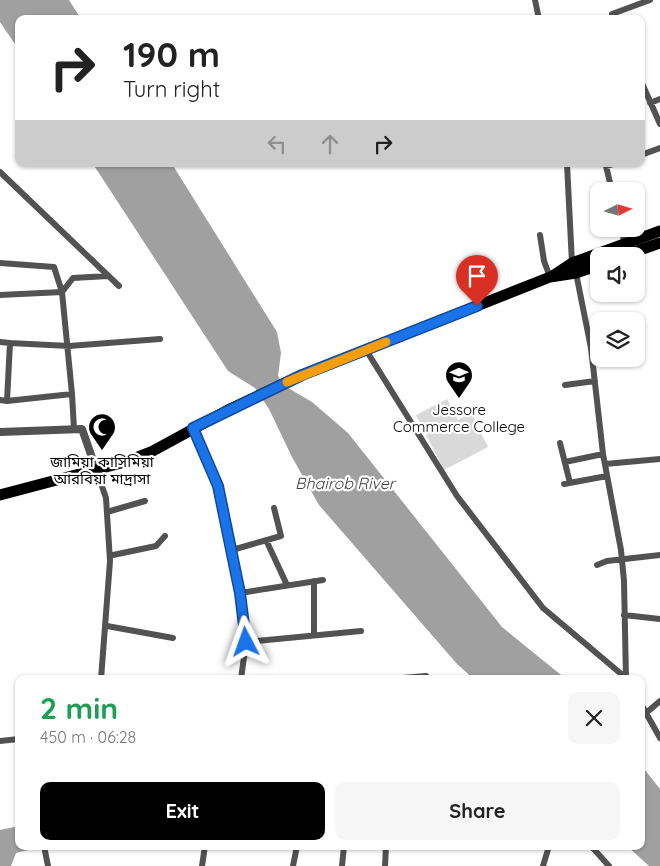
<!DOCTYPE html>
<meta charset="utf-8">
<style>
:root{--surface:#fff;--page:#f6f6f6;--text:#222;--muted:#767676;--accent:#000}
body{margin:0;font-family:Quicksand,"Noto Sans Bengali",sans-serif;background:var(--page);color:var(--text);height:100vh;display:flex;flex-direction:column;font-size:19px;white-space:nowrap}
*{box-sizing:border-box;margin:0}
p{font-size:16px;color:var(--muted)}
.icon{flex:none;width:28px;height:28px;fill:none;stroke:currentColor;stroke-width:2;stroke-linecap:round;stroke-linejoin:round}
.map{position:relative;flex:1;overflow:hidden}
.panel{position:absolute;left:15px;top:675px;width:630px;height:175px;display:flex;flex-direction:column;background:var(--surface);border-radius:10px;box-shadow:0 1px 4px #0004}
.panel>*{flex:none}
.hud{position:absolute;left:15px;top:15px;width:630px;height:152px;border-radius:10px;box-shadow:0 1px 4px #0004;background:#fff;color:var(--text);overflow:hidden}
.needle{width:32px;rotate:85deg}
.tools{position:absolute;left:590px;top:182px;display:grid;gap:10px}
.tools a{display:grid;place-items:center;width:55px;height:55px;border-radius:10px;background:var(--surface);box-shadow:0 1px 4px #0004;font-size:25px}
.pin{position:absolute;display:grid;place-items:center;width:42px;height:42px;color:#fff;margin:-51px -21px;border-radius:50% 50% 50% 0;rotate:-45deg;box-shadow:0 0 5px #0007}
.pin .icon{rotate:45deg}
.me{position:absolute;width:55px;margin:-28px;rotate:356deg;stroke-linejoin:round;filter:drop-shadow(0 0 4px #0008)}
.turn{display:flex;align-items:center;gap:18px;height:105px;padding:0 25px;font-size:22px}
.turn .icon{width:65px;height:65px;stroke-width:2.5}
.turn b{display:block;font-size:35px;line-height:42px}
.lanes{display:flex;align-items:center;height:48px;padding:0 25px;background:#0003;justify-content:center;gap:25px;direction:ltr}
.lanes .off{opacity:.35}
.round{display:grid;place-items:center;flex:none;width:52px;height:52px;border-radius:10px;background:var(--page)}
.overview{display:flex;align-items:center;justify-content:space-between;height:85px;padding:0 25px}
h1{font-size:30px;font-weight:700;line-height:38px;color:#1e9e55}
.button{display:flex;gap:10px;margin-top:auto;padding:10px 25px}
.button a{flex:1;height:58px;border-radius:10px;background:var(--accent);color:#fff;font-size:20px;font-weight:700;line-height:58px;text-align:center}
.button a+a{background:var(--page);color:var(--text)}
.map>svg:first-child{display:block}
.green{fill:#d9d9d9}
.water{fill:#a0a0a0}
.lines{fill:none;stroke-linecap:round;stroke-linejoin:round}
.minor{stroke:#525252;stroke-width:6}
.tertiary{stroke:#525252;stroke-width:8}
.trunk{stroke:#000;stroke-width:11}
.route-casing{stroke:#114b97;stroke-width:12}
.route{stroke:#1a73e8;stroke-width:9}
.slow{stroke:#f59e0b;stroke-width:9}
.labels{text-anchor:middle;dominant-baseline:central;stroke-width:4.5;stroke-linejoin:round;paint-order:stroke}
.poi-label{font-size:15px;fill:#000;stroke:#fff}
.water-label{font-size:16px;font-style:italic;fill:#414141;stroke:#fff}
</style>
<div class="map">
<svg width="660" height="866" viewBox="0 0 660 866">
<rect width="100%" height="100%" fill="#fff"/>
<path class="green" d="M447,399l11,21 13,-7 17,34 -44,23 -28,-55z"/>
<path class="water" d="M0,0h69l12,19h-62v31l-19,-28z
M93,164h79l105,168 4,21 -3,23 5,9 29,17 36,31 154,194 64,52h-92l-17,-15 -138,-159 -27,-48 -23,-48 -14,-21 -27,-17z
M641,765l19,24v77h-11l-22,-20h14z
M19,826v20h8l1,4 -12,3 -5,13h-11v-36z"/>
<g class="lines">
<path class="minor" d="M535,0l4,19
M614,19l-2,-5 38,-14
M641,81l19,43
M650,103l10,-4
M641,155l19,-7
M567,164l5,99
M0,172l119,114
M612,191l-6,-25 7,-2
M621,229l4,15
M540,235l4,26 6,16
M0,263l54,4 8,25 10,102
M576,273l15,75 12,106 18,96 3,31 2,98
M0,295l62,-3 11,-14 35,-2
M0,342l10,1 -3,58
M10,343l59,3 91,-7
M366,350l91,146 86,112 83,70
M565,385l30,-4
M0,400l7,1 65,-7 2,35
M193,428l25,58 18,84 9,54 1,18 -5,37
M560,443l10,40
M565,462l38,-8
M605,464l55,-5
M96,469l10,29 4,63 -9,118
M564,484l43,-8
M107,512l38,-11
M266,540l21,45
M232,550l49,-14 -7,-28
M113,555l43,-9 9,-10
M597,565l10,-4 53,-6
M314,581v54
M240,593l83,-13
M624,615l36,4
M107,626l66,12
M246,642l115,-11
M391,679l35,-3
M641,704l19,34
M646,713l14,-12
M0,741l19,-2
M44,846l4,20
M591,846l18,20
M202,866l3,-20
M293,866l4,-20
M342,866l2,-20
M385,866l1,-20
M543,866l6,-20"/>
<path class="tertiary" d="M0,432l82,-3 14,40"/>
<path class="trunk" d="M623,256l37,-13
M554,275l18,-12 88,-32
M0,495l125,-33 26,-10 77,-42 74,-35 248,-98 26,-4 23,-8"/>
</g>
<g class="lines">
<g class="route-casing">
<path id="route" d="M246,642l-6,-49 -22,-107 -25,-58 109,-53 175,-69"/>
</g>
<use href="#route" class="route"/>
<path class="slow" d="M287,382l99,-40"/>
</g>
<defs>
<g id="university-pin" transform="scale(1.4375)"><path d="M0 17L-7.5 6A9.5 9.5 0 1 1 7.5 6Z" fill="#000" stroke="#fff"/><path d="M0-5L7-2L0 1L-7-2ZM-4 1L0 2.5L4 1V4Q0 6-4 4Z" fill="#fff"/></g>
<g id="mosque-pin" transform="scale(1.4375)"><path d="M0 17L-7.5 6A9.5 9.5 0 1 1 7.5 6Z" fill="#000" stroke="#fff"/><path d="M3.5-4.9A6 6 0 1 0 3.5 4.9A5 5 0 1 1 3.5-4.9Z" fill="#fff"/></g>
</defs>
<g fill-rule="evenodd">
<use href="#university-pin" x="459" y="375"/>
<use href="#mosque-pin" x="102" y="427"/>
</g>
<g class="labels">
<g class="poi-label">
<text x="459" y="409">Jessore<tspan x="459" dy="17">Commerce College</tspan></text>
<text x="102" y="461">জামিয়া কাসিমিয়া<tspan x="102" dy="17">আরবিয়া মাদ্রাসা</tspan></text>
</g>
<g class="water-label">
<text x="345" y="483">Bhairob River</text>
</g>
</g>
</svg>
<div class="tools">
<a><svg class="needle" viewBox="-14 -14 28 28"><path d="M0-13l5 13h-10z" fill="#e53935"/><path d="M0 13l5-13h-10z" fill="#767676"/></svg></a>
<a><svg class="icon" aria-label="sound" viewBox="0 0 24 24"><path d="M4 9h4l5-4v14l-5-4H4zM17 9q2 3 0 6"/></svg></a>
<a><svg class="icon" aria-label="layers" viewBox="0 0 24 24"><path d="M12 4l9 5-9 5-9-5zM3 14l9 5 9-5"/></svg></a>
</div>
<div class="pin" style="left:477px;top:306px;background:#d93025"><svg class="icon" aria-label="arrive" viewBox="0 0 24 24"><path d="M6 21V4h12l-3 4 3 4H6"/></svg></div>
<svg class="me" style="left:246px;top:642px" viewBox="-20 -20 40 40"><path d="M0-17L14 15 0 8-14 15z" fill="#1a73e8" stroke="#fff" stroke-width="4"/></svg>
<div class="hud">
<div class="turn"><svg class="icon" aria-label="right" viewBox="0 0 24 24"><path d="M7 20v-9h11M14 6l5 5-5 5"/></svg><div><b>190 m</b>Turn right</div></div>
<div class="lanes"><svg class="icon off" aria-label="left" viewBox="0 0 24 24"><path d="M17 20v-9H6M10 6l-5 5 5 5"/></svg><svg class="icon off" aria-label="ahead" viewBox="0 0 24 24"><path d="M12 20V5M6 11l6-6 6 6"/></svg><svg class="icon" aria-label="right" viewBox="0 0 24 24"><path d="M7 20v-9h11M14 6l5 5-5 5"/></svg></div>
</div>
<section class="panel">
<div class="overview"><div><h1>2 min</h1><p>450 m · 06:28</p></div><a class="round"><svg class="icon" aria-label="close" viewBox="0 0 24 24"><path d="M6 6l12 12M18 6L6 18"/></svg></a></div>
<div class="button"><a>Exit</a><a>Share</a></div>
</section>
</div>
